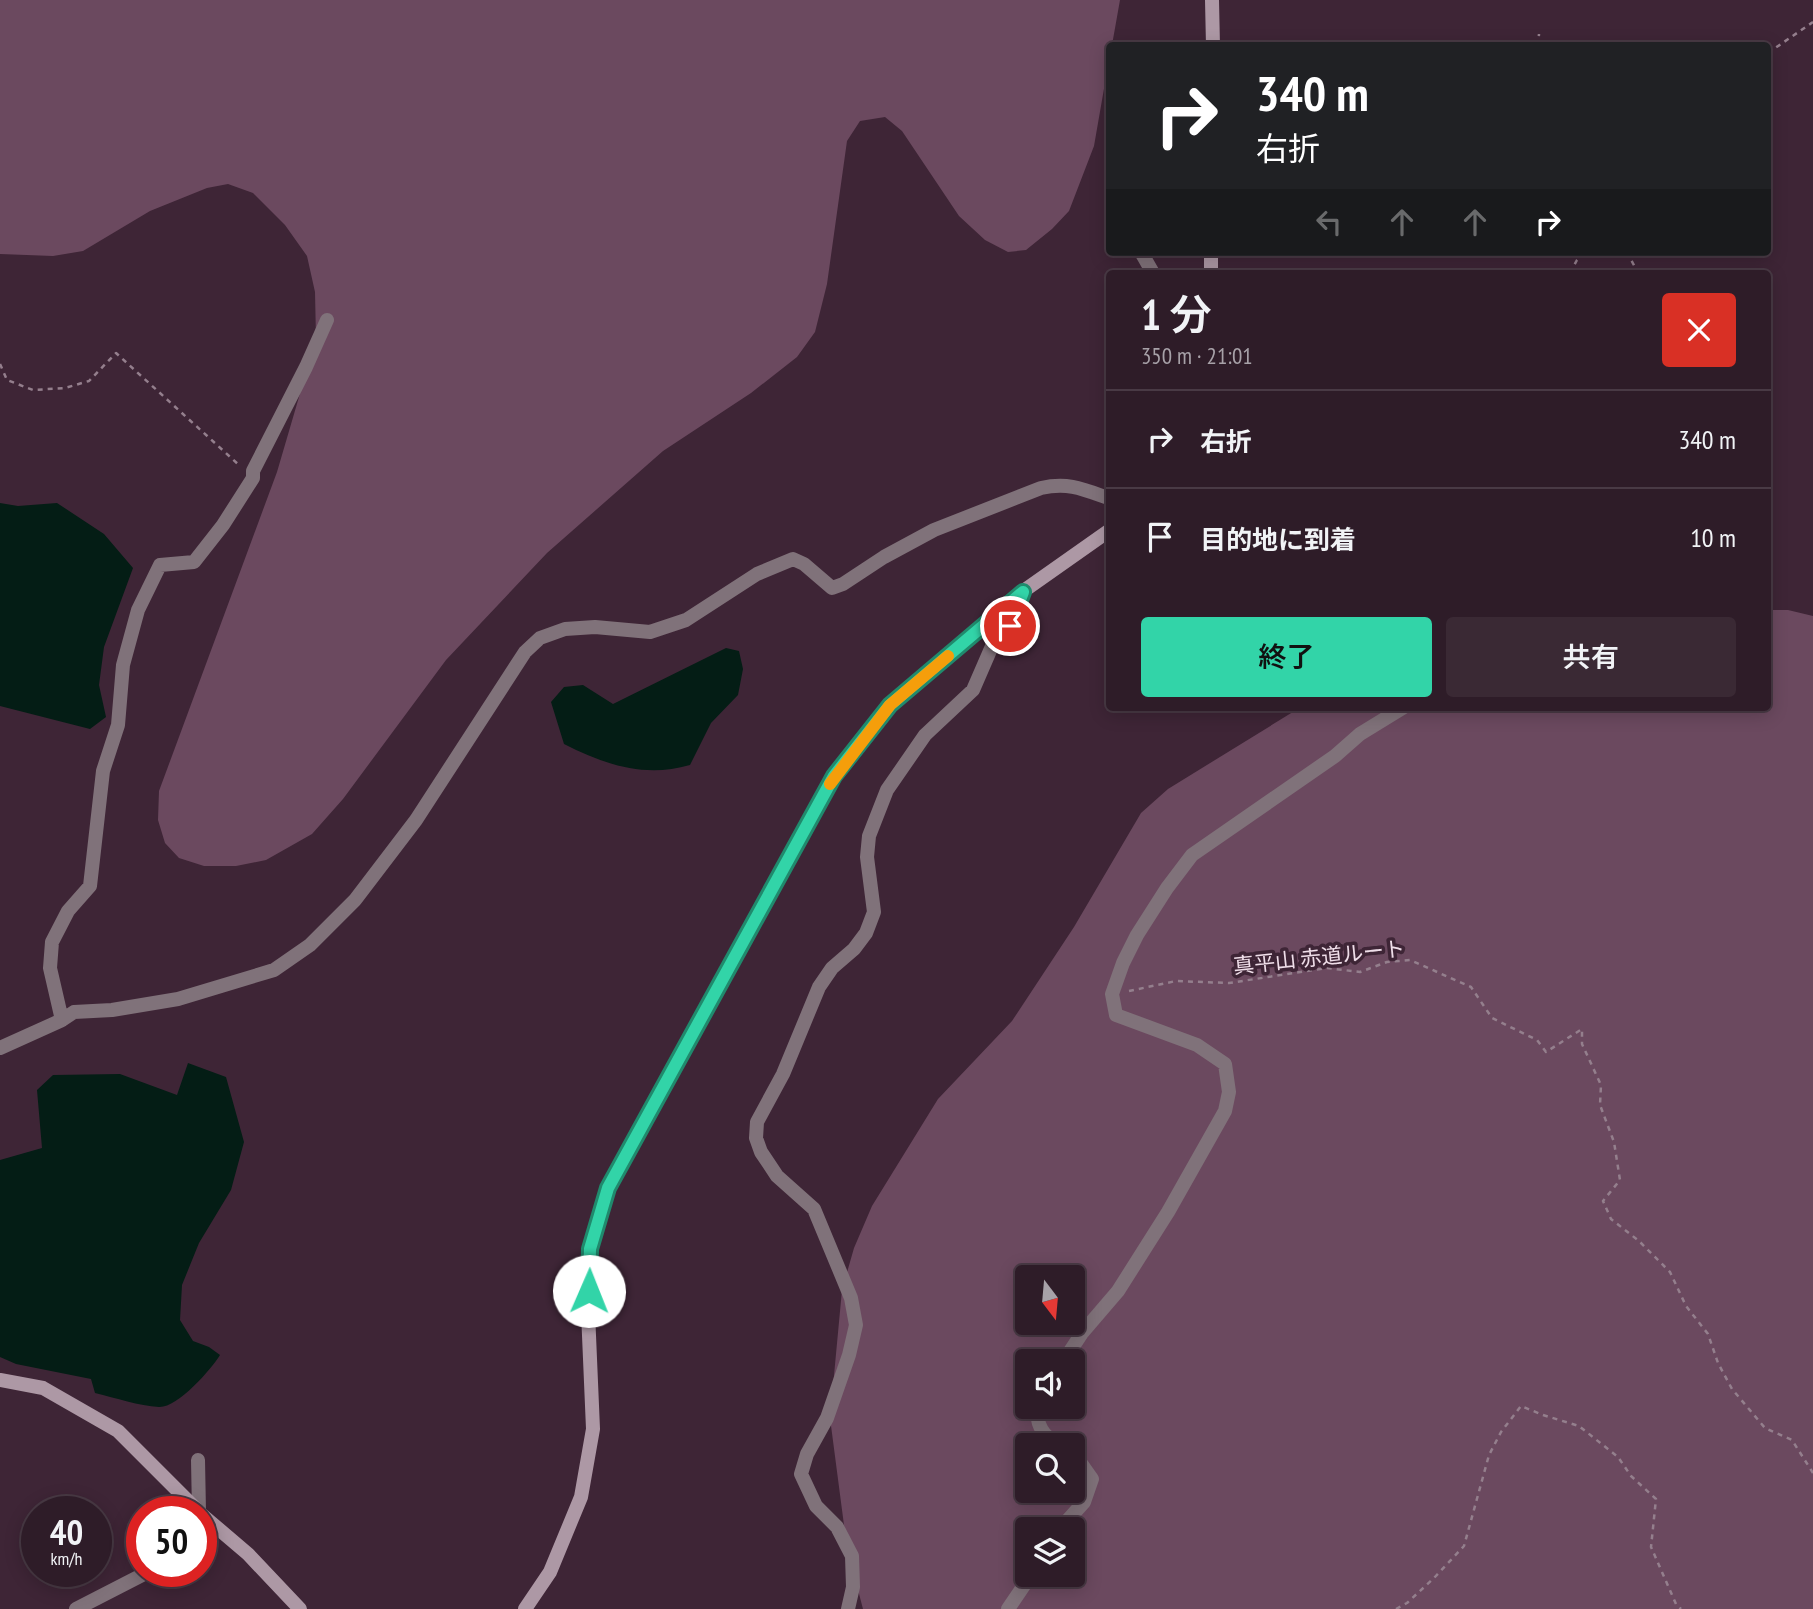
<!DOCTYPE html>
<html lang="ja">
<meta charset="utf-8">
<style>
:root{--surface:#2e1c28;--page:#3a2934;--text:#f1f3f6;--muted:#a7a1a8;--line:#493a45;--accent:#32d4a8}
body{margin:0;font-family:"PT Sans Narrow","Noto Sans JP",sans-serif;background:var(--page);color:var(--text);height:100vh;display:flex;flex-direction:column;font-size:26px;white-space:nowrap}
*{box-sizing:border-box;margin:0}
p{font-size:23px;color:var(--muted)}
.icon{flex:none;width:38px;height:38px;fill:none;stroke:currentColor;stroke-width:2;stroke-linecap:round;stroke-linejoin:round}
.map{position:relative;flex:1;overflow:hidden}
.sheet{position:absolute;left:1106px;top:270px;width:665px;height:441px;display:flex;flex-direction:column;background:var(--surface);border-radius:7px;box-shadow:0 4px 18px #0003,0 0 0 2px var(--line)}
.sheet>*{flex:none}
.hud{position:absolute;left:1106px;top:42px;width:665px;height:214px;border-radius:7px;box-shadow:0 4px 18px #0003,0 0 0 2px var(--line);background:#202124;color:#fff;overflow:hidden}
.needle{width:46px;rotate:164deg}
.controls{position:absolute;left:1015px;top:1265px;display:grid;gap:14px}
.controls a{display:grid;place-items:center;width:70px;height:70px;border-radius:7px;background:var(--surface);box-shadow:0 4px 18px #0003,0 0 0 2px var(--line);font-size:35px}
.speed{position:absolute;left:21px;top:1496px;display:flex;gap:14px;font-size:35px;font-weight:700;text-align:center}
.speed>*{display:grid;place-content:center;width:91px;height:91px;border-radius:50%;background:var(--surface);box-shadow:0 4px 18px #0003,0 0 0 2px var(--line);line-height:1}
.speed small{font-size:18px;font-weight:400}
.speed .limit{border:10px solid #d22;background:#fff;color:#111}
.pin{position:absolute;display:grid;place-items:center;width:60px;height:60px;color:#fff;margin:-30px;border:4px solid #fff;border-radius:50%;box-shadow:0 2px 7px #0007}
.me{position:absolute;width:77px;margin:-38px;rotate:1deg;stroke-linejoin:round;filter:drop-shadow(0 0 5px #0008)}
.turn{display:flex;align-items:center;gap:24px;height:147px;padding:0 35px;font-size:32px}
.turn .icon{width:91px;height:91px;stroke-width:2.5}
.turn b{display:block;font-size:49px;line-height:60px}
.lanes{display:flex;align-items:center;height:66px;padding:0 35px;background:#0003;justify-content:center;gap:35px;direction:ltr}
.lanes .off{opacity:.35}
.round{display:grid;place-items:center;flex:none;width:74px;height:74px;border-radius:7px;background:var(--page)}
.overview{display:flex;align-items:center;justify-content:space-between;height:119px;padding:0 35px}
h1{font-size:42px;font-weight:600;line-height:52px}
.cta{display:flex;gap:14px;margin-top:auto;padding:14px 35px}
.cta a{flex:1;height:80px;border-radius:7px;background:var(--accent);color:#111;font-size:28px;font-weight:600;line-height:80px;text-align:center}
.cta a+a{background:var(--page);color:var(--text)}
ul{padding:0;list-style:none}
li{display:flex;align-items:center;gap:21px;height:98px;padding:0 35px;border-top:2px solid var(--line)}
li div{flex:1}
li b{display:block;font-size:26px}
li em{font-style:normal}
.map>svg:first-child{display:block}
.green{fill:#6b495f;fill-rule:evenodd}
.water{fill:#041d15}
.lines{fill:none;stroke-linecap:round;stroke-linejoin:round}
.path{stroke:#947f8d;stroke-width:2.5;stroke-dasharray:5 5;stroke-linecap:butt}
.street{stroke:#80727a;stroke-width:14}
.secondary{stroke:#ad98a5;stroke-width:14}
.route-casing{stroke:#208a6d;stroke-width:18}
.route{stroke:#32d4a8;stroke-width:12}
.slow{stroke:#f59e0b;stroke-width:12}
.labels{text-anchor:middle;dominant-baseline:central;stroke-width:7;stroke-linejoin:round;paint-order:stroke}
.street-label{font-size:21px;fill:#efdee9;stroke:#3e2536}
</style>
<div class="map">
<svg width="1813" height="1609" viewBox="0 0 1813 1609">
<rect width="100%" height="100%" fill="#3e2536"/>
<path class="green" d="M0,0h1120l-8,45 -2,1 -1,14 -15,86 -25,65 -17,18 -26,21 -18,2 -23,-12 -26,-24 -57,-85 -17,-14 -25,4 -13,20 -20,143 -12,48 -18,25 -46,36 -88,58 -116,102 -101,107 -103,139 -31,35 -46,26 -30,6h-32l-25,-8 -14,-15 -7,-23 1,-29 118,-319 39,-133 -1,-47 -8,-36 -22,-31 -32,-32 -25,-9 -21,4 -57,23 -67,40 -30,5 -53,-2z
M1768,610h20l25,6v993h-950l-16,-61 -17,-130 12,-128 12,-42 18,-42 66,-107 74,-78 62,-94 67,-114 27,-24 133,-82h467zM1027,1278h46v45h-46zM1027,1362h46v45h-46zM1027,1446h46v45h-46zM1027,1530h46v45h-46z"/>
<path class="water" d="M0,503l18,3 39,-3 47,31 29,34 -29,79 -5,38 7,32 -16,12 -90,-23z
M726,648l13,3 4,18 -5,26 -27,28 -21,42c-45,13 -85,0 -126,-21l-13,-42 13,-15 19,-2 30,19z
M188,1063l38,14 18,65 -13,48 -32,53 -17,42 -2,35 13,21 16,6 11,8c-9,15 -43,53 -61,52 -20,-1 -43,-9 -64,-14l-4,-14 -75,-15 -16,-7v-197l42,-12 -5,-58 16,-15 67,-1 57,21z"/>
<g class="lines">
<path class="path" d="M1538,46l1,-12
M1768,53l45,-31
M1627,252l11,21
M1570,273l7,-13 7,-8
M0,364l7,16 26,10 32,-2 24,-7 27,-28 123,112
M1129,991l47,-10 53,2 98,-15 33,4 27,-10 23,-2 61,27 21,31 45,22 9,12 36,-23v15l19,41 -1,20 14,37 6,38 -17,21 8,18 28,22 31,31 16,34 22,28 10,29 14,26 33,39 27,12 21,33
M1396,1609l11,-6 27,-25 30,-32 25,-91 12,-23 20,-26 22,9 36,11 39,31 13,19 25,23 -5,48 25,57 5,5"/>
<path class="street" d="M1141,252l12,21
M62,1020l-12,-52 2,-26 16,-31 22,-25 13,-115 15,-46 5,-60 15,-55 22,-45 34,-3 29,-37 30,-47v-7l53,-104 21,-47
M0,1048l62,-28 12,-8 38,-2 66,-11 96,-29 36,-25 45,-45 61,-80 109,-168 15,-14 25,-9 30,-2 55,5 36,-12 71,-46 36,-15 11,5 28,24 11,-4 41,-27 50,-27 107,-42c27,-6 42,1 67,10
M1063,1362l19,-29 36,-42 50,-79 57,-101 4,-19 -4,-28 -28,-19 -81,-30 -4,-21 11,-31 14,-28 30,-47 25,-33 143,-99 25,-22 44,-27
M1038,1407c-3,19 7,32 25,39
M198,1460l1,52
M1059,1530l25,-28 8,-23 -19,-27
M76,1609l72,-37
M848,1609l5,-22 -1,-31 -15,-29 -21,-21 -15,-32 6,-20 20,-36 22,-63 7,-30 -5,-27 -37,-89 -37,-33 -16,-24 -5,-14 1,-16 26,-48 36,-87 13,-19 22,-19 12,-16 8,-21 -7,-55 2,-21 18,-46 38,-55 48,-45 23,-53 14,-11 12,-34
M1008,1609l23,-34"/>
<path class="secondary" d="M1212,0l1,46
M1211,273v-21
M0,1380l43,8 75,43 81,81
M201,1514l47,40 52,55
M525,1609l25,-37 31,-75 12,-68 -5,-117 2,-63 18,-61 226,-412 56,-71 132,-113 88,-62"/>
</g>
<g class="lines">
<g class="route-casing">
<path id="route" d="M589,1291l1,-42 18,-61 226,-412 56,-71 133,-113 -13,34"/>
</g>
<use href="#route" class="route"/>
<path class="slow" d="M830,784l60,-79 58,-49"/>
</g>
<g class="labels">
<g class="street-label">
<text transform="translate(1319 957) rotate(-6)">真平山 赤道ルート</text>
</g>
</g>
</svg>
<div class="controls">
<a><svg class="needle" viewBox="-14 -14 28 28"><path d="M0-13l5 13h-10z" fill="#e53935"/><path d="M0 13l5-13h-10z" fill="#a7a1a8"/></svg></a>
<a><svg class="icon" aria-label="sound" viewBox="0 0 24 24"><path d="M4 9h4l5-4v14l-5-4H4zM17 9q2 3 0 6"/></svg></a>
<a><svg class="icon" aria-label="search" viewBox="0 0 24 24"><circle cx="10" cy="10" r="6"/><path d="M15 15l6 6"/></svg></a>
<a><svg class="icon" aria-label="layers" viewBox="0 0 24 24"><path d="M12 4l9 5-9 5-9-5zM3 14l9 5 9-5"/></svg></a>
</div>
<div class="speed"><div>40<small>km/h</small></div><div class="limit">50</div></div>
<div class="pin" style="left:1010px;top:626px;background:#d93025"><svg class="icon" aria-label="arrive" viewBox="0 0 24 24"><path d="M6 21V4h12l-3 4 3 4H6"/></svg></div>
<svg class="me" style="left:589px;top:1291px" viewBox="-20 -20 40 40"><circle r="19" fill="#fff"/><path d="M0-13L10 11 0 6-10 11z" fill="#32d4a8"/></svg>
<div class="hud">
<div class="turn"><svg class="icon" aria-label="right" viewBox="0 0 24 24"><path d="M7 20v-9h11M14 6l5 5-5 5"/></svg><div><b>340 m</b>右折</div></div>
<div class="lanes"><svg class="icon off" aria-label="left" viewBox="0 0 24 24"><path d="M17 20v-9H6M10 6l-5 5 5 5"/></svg><svg class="icon off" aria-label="ahead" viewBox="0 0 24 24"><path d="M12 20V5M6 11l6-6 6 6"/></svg><svg class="icon off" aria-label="ahead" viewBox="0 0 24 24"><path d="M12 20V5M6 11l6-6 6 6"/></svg><svg class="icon" aria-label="right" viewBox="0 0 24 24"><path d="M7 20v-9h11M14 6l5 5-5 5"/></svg></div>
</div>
<section class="sheet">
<div class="overview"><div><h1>1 分</h1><p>350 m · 21:01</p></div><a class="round" style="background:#d93025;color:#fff"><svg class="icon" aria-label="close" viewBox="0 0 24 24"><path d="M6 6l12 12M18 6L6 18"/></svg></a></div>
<ul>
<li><svg class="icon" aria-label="right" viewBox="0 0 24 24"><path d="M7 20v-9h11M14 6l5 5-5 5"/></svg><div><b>右折</b></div><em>340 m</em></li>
<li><svg class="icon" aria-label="arrive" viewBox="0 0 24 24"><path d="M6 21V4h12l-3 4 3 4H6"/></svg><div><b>目的地に到着</b></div><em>10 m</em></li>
</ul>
<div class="cta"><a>終了</a><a>共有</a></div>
</section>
</div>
